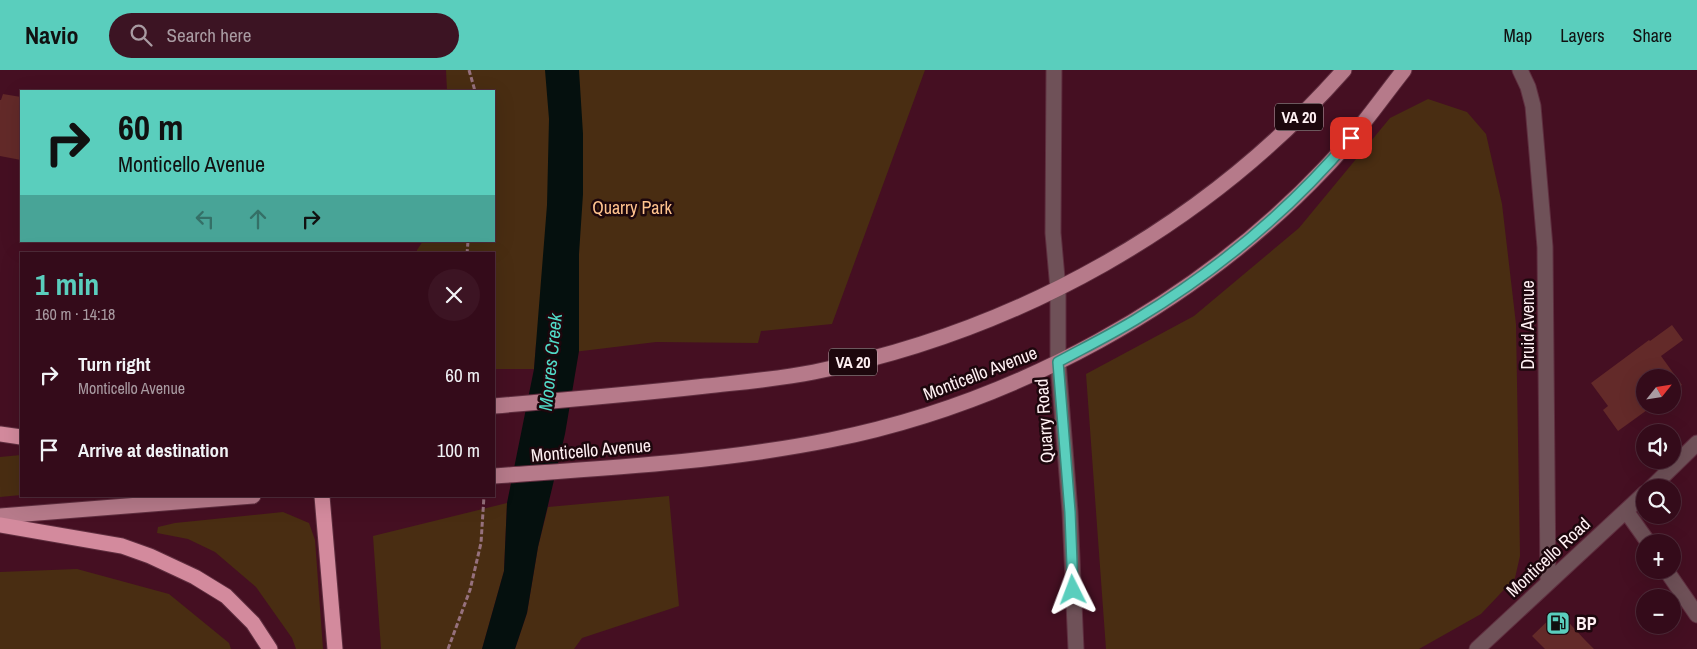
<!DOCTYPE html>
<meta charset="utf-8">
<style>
:root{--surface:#340b1a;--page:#3c1423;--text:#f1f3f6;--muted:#a99ba2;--line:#4e2b39;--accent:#5acebd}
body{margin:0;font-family:"Archivo Narrow",sans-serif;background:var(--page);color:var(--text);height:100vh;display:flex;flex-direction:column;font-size:19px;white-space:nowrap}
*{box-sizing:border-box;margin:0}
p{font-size:16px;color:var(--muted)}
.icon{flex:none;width:28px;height:28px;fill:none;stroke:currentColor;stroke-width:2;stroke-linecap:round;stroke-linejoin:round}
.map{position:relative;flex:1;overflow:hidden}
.details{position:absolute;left:20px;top:182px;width:475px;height:245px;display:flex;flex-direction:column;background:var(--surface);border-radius:0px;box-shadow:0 5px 20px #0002,0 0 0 1px var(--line)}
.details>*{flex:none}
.guide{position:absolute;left:20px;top:20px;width:475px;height:152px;border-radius:0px;box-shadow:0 5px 20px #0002,0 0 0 1px var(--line);background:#5acebd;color:#111;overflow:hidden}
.needle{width:32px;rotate:60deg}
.fabs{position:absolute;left:1636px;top:299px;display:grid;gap:10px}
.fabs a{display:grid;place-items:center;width:45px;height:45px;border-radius:50%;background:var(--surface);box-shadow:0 5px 20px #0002,0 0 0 1px var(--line);font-size:25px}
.pin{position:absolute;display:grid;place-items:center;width:42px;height:42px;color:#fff;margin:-21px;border-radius:10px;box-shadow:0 2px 8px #0006}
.me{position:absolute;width:55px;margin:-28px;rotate:357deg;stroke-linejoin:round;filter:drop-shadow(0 0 4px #0008)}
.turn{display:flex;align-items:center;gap:18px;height:105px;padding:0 15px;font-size:22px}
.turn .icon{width:65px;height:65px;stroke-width:2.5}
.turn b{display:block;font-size:35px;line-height:42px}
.lanes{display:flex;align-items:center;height:48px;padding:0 15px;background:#0003;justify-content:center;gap:25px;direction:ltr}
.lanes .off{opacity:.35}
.round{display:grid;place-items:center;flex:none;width:52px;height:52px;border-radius:26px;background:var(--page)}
.head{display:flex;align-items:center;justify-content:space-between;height:85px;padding:0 15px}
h1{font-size:30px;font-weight:800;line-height:38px;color:var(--accent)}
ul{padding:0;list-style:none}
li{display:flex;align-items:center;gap:15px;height:75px;padding:0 15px}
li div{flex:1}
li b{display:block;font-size:19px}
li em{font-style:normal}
header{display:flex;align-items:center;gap:30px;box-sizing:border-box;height:70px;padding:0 25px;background:var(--accent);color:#111}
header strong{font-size:24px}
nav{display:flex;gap:28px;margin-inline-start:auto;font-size:18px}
.search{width:350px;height:45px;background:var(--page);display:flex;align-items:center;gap:12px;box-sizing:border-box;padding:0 18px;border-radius:28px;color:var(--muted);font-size:19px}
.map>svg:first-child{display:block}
.green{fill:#492d12}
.water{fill:#05100e}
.building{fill:#632a29}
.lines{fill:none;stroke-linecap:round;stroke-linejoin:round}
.street-casing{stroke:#5f2e3f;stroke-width:17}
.primary-casing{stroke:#5f2e3f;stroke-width:17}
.highway-casing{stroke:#5f2e3f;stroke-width:17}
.path{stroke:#96717d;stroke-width:3;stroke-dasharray:5 2.5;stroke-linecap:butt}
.street{stroke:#6f5158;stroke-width:15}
.primary{stroke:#b67a8a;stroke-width:15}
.highway{stroke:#d38a9d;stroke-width:15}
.route-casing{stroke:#3a867b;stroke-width:12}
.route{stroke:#5acebd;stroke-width:9}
.labels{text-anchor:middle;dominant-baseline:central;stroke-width:5;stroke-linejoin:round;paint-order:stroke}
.shield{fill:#1d070d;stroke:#bbaaae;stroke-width:1}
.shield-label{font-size:16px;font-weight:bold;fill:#fff0f3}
.park-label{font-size:18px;fill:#ffc38e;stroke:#1d070d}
.street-label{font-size:18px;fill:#fff0f3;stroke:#1d070d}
.poi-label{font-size:18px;font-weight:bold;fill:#fff0f3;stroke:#1d070d;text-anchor:start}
.water-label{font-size:19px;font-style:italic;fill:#51dac7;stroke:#1d070d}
</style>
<header>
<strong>Navio</strong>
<div class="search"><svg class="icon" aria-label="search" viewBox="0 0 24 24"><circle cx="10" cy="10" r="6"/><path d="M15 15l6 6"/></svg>Search here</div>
<nav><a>Map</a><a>Layers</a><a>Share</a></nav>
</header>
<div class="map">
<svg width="1697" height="579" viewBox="0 0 1697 579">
<rect width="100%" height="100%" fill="#450f22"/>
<path class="green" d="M446,0h479l-93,254 -71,7 -3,12 -102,-1 -107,13 -13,-11 -2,25h-40v-115h-77v-4l6,-9h71v-150h-47z
M1428,29l39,13 19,22 16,70 14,120 4,232 -5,22 -34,36 -62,35h-313l-20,-275 108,-58 105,-88 91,-110z
M21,385v40l-21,2v-40z
M669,426l10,110 -97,32 -8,11h-59l12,-36 11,-66 10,-40z
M507,433l-3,68 -22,78h-101l-8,-113z
M283,442l26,11 6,17 8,109h-27l-4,-11 -36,-51 -41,-35 -27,-13 -31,-6 1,-6 17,-4z
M77,499l92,25 60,49 2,6h-231v-77z"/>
<path class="water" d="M545,0h34l4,64v60l-4,60v97l-14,83 -27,113 -11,66 -12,36h-33l22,-78 3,-68 27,-134 13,-164 2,-86z"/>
<path class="building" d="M3,24l18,3v63l-21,-4v-56h1z
M1672,255l11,15 -22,16 21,29 -10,7v-14h-27v27h9l-36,26 -15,-21 5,-4 -17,-23 58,-43 1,1z
M1558,541l27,29 9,9h-49l-13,-13z"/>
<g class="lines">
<g class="street-casing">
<path id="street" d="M1054,0l-1,163 5,56v73l12,150 6,137
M1520,0l8,17 5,19 12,141 3,335
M1651,418l46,-45
M1626,441l22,31
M1666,500l31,45
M1477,579l168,-156"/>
</g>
<g class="primary-casing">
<path id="primary" d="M494,336c71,-6 141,-12 212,-20 36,-4 73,-7 108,-14 204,-41 392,-146 530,-302
M494,406c112,-8 226,-14 336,-36 185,-37 366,-136 495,-272 29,-30 53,-65 79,-98
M0,446l253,-20"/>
</g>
<g class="highway-casing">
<path id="highway" d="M0,364l21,3
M322,426l13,153
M0,455l122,21 28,10 45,21 31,19 27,27 17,26"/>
</g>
<path class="path" d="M469,0l6,21
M467,184l1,-13
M448,579l22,-59 11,-47 3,-47"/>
<use href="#street" class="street"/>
<use href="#primary" class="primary"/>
<use href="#highway" class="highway"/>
</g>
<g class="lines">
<g class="route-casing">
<path id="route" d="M1073,520l-3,-78 -12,-150c26,-14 52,-27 77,-42 80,-48 155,-110 216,-182"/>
</g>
<use href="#route" class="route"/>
</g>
<defs>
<g id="fuel-square" transform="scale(1.25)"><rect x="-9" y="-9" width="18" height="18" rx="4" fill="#5acebd" stroke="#1d070d"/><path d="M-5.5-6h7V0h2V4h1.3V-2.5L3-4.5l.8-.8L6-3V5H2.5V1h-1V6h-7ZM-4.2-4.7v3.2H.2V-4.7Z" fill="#111"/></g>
</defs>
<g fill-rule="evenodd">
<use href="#fuel-square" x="1558" y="553"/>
</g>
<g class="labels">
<g class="shield">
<rect x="1275" y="33.5" width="48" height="27" rx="4"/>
<rect x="829" y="278.5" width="48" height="27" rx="4"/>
</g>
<g class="shield-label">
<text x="1299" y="47">VA 20</text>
<text x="853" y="292">VA 20</text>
</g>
<g class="park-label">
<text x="632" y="137">Quarry Park</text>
</g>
<g class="street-label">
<text transform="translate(1527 255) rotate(-90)">Druid Avenue</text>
<text transform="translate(980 303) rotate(-21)">Monticello Avenue</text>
<text transform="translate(1044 351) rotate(-94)">Quarry Road</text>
<text transform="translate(591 380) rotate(-5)">Monticello Avenue</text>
<text transform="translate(1548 487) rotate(-43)">Monticello Road</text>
</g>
<g class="poi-label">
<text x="1576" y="553">BP</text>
</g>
<g class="water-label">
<text transform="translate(550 292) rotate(-84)">Moores Creek</text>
</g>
</g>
</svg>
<div class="fabs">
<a><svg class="needle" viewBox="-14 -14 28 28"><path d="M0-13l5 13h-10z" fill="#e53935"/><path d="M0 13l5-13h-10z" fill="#a99ba2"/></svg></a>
<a><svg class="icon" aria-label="sound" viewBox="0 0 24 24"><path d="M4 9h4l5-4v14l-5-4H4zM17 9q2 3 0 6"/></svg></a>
<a><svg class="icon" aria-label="search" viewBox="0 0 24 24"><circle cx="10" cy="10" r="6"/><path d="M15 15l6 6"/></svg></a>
<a>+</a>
<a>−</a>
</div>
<div class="pin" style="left:1351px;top:68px;background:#d93025"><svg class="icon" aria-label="arrive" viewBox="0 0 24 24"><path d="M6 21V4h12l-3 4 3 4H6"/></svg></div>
<svg class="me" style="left:1073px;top:520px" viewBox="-20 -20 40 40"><path d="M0-17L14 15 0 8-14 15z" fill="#5acebd" stroke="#fff" stroke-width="4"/></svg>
<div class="guide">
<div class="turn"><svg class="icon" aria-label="right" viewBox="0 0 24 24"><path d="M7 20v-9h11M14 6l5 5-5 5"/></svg><div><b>60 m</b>Monticello Avenue</div></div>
<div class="lanes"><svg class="icon off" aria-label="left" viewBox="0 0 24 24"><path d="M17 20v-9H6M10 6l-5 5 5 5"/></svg><svg class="icon off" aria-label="ahead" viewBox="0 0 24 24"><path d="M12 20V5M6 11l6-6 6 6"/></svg><svg class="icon" aria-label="right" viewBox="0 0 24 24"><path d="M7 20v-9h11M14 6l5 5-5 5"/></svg></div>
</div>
<section class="details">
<div class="head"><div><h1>1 min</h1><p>160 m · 14:18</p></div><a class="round"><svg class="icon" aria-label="close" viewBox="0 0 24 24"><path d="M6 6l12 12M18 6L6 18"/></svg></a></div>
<ul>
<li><svg class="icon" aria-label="right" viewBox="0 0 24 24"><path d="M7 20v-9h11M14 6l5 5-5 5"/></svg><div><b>Turn right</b><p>Monticello Avenue</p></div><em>60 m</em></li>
<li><svg class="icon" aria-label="arrive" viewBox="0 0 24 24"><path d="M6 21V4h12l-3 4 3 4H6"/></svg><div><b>Arrive at destination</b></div><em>100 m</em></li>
</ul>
</section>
</div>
